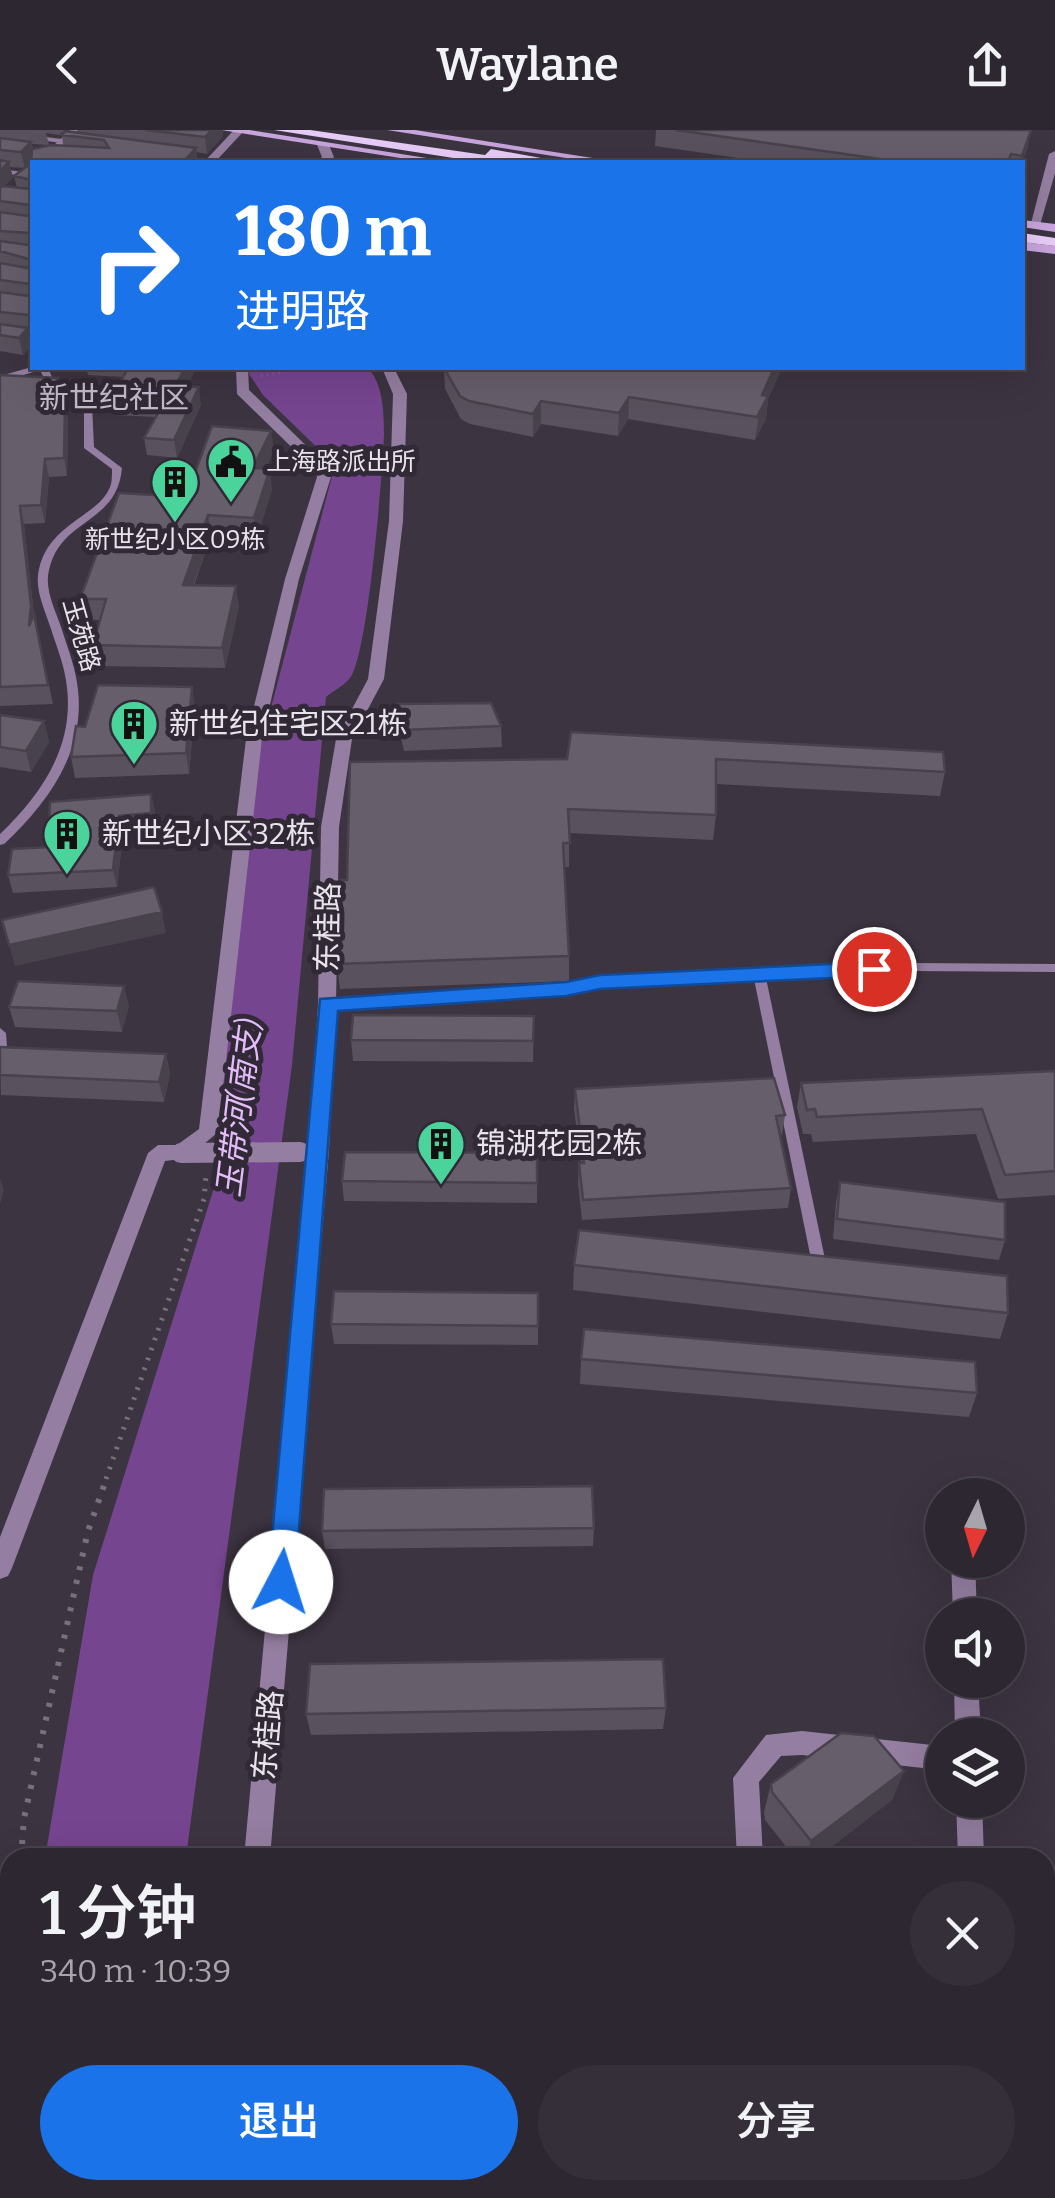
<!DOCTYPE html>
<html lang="zh">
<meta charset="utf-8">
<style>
:root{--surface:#2d2731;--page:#352f39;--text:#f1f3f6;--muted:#a7a5ab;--line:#48444d;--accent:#1a73e8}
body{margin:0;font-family:Bitter,"Noto Sans SC",serif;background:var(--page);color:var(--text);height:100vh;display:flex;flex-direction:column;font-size:38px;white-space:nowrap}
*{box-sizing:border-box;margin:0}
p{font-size:32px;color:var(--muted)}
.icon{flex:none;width:55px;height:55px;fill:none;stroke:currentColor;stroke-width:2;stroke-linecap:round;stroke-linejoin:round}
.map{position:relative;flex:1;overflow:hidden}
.sheet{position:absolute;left:0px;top:1718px;width:1055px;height:352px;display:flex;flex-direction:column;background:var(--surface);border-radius:30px 30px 0 0;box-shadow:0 10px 40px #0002,0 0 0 2px var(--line)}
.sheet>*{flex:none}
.hud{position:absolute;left:30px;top:30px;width:995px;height:210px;border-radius:0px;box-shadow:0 10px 40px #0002,0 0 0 2px var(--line);background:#1a73e8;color:#fff;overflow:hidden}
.needle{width:65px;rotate:185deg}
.buttons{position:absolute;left:925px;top:1348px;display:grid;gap:20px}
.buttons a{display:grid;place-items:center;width:100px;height:100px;border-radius:50%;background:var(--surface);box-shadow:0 10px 40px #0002,0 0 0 2px var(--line);font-size:50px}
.pin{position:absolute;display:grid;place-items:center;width:85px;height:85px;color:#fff;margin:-42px;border:5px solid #fff;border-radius:50%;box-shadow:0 2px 10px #0007}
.me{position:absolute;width:110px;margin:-55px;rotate:5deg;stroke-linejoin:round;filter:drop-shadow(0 0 8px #0008)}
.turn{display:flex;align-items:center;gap:35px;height:210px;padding:0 40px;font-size:45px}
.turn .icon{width:130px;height:130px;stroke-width:2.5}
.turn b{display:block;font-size:70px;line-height:85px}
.round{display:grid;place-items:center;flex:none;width:105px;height:105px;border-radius:52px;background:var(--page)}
.head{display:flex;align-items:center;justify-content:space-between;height:170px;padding:0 40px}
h1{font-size:60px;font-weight:600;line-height:75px}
.action{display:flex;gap:20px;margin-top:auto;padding:20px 40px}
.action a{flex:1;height:115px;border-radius:60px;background:var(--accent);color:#fff;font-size:40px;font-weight:600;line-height:115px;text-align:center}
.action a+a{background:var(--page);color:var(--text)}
header{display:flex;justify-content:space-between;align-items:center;height:130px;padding:0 40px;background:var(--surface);font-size:45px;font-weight:600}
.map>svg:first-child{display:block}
.water{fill:#764590}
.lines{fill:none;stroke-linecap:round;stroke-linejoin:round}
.path-far2{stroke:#78717c;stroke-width:2.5;stroke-dasharray:1 5;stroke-linecap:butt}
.path-far1{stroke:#78717c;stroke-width:5;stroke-dasharray:2.5 8;stroke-linecap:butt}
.path{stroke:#78717c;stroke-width:6;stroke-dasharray:4 10;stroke-linecap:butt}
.lane{fill:#947ea1;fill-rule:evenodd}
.street{fill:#947ea1;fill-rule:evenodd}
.secondary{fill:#c8a5dd;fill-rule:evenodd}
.primary{fill:#e7ccf7;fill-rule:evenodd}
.street-bridge{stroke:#947ea1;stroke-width:20}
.wall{fill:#59515d;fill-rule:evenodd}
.shaded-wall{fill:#48424c}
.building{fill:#675e6c;stroke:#48424c;stroke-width:2.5}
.route{fill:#1a73e8;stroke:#114b97;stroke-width:2.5}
.labels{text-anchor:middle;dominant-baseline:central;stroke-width:10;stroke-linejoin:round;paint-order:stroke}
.far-poi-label{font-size:25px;fill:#e9e4ec;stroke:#312a36;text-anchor:start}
.far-street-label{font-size:25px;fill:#e9e4ec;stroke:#312a36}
.far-quarter-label{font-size:30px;fill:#c5bbcb;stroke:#312a36}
.poi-label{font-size:30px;fill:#e9e4ec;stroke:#312a36;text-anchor:start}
.street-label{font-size:30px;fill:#e9e4ec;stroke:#312a36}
.water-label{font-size:32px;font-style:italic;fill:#e3bcfa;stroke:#312a36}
</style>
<header><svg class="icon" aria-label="back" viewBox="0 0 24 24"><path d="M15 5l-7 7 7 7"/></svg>Waylane<svg class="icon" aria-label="share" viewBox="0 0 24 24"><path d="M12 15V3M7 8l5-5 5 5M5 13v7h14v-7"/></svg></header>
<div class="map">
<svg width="1055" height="2068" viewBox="0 0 1055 2068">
<rect width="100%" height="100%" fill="#3c3441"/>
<path class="water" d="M250,238h118c15,16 16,44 16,66 -1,36 -16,222 -34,244 -5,7 -17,13 -24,19l-34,368 -106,792 -141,1 48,-283 120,-384 40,-415 82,-311 -72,-70 -14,-21z
M17,2060h130l-1,8h-130z"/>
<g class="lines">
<path class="path-far2" d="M261,246l46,-8"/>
<path class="path-far1" d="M106,1349l98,-280 2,-24"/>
<path class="path" d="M21,1728l3,-40 64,-287 19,-54
M0,1936l10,-102"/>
<path class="lane" d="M0,1l77,10 4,2 -4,2 -77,-10z
M0,39l32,4v4l-32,-4z
M32,237l16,1 4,9 40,28 2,42 28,21c-5,57 -61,49 -73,102 -5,20 7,41 13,60 6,19 14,39 16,60 7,62 -30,113 -74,154l-4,1v-11c41,-39 74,-87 67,-146 -2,-21 -10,-40 -16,-59 -6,-19 -17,-40 -12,-60 11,-48 63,-53 72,-85 1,-5 1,-10 1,-15l-28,-21v-40l-39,-28 -5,-10 -40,12v-6z
M912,833l143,1v8l-143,-1 -146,7 59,281 -2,4h-10l-2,-4 -57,-280 -154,7 -34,7 -239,16 -6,-5 6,-5 239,-14 34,-7z
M0,898l6,5 1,14 -7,5z"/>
<path class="street" d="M70,0h11l-34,32h-11z
M234,0l9,2 -28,30h-11z
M323,12l6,3 5,12 -5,5h-11l4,-5 -5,-12z
M1055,21v22l-15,52 -10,2 19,-73z
M236,238h12l1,22 78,76 4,11 -32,102 -37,160 -44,393 -30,26 -23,3 -153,407 -4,8 -8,3v-42l148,-384 10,-8h19l22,-16 47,-390 39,-160 32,-102 -2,-7 -78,-76z
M382,238h12l13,26 -4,127 -19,158 -32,60 -13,88 -3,177 -7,146 -59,708h-26l65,-708 9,-146 3,-177 15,-88 32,-60 21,-158 4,-127z
M951,1430h24l2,55h-24z
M954,1550h24l3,55h-26z
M802,1601l140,15v24l-140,-15 -21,1 -22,26 4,76h-26l-4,-80 33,-43z
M956,1670h26l2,58h-26z
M1045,1875l10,5v34l-10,-4z
M214,2060h30l-1,8h-30z
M830,2060h30l1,8h-30z"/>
<path class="secondary" d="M221,0h28l203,32h-26z
M387,0h28l203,32h-26z
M1022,90l33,4v8l-33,-5z
M1022,112l33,4v8l-33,-4z"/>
<path class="primary" d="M274,0h36l175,25 6,-6 72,13h-84z
M1022,103l33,5v8l-33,-4z"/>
<path class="street-bridge" d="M181,1023l119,-1"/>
</g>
<path class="wall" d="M0,0h65l-6,5 -13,-2 3,12 -17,-1 1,5 30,-4 -1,-10 16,-2 -1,-3h146v6l-16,18 -11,-2 2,10h-166v170h-3l2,14 -8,9 -23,-4zM31,31v2l-17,13 3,12 -13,-2 9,-8 -3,-11 15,1z
M656,0h375l-9,33 -256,-1 -111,-16z
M86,238h110l-9,18 14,19 -24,53 -30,-3 -3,-17 12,-21 -40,-2 -4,-18 11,-20 -35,-2z
M444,238h338l-14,31 -2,20 -11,21 -127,-21 -10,17 -77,-12 -8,13 -63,-13 -9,-5 -16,-30z
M0,245l62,21 -3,7h6l3,18 -1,55 -18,1 -4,46 -21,1 10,91 19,89 -53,2z
M274,321l-9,18 7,20 -15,49 -46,-3 -17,51 45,21 -14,61 -128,-2 -4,-21 7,-25 -16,-1 -4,-20 106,-102z
M397,574l104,22 1,21 -98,4 -6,-26z
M195,578l-6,66 -114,4 -4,-21z
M0,585l44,6 5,21 -18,30 -31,-5z
M571,602l374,40 -5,24 -224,-12v31l-3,25 -144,-7v34h-5l5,89v25l-229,8 -3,-25 10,-84 220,-121z
M151,664l4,18v19l-32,3 -6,53 -104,6 -5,-18 40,-28z
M129,876l-7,26 -107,-5 -6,-20z
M534,886l-1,46 -180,-1 -2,-21z
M0,917l166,7 4,20 -6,28 -163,-7z
M1055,941v124l-57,4 -22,-65 -163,8 -2,-8h-8l-6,-27 4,-24z
M575,959l210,26 -3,20h-2l11,53 -3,20 -206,12 -4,-37 1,-20h2l-7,-54z
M537,1023v50l-193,-2 -2,-20z
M840,1052l165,58 -6,20 -166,-21 3,-37z
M574,1135l434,48 -8,26 -427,-49z
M538,1163v52l-204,-1 -3,-20z
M581,1229l396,34 -8,24 -389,-33z
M594,1398l-1,18 -268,3 -3,-18z
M666,1578l-3,21 -352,6 -5,-21z
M771,1654l122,15 -76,59h-22l-30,-38 -1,-8z"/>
<path class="shaded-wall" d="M212,0h11v6l-16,18 -2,-17z
M1031,0l-3,18 -6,15 -1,-1 1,-6z
M31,12l3,16 -9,10 -4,-16z
M196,18l2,14h-15z
M9,32l4,16 -13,12v-19z
M28,198l3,18 -8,9 -4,-17z
M185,238h11l-18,35 -3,-17z
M774,238h8l-14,31 -2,20 -11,21 7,-45z
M58,248l4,18 -11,26 -4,-18z
M199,257l2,18 -24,53 -3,-18z
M629,267l-1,22 -10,17 1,-23z
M541,271v23l-8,13v-23z
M65,273l3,18 -1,55 -3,-18z
M271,301l3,20 -18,37 -3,-20z
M45,329l4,18 -4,46 -4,-18z
M270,339l2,20 -15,49 -3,-20z
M20,376l4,18 10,91 19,89 -19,-88 -5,10z
M208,385l3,20 -25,71 -3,-21z
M236,456l3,21 -14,61 -3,-20z
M192,557l3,21 -6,66 -3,-21z
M44,591l5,21 -18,30 -5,-21z
M151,664l4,18v19l-4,-18z
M119,686l4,18 -6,53 -4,-17z
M162,782l4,21 -151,33 -6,-21z
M124,856l5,20 -7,26 -5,-21z
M166,924l4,20 -6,28 -5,-20z
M0,1048l4,12 -4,14z
M904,1641l-11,28 -76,59h-11l5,-17z
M1055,1927v8l-10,11v-13z"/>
<path class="building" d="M146,0h66l-7,7z
M676,0h355l-9,26 -11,-2 -3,8h-107z
M65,1l131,17 -13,14h-151v50l-3,-7 -29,-4v-13l3,-2 28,3 1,-9 -18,-4 17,-13 1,-14 19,-4 58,3 -5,-8 -42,-5z
M0,8l31,4 -10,10 -21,-2z
M0,30l9,2 -9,9z
M0,82l28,4 4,-4v112l-3,-9 -29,-3v-20l28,4 4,-4 -3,-8 -29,-4v-17l28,5 4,-8 -32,-9v-10l28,4 4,-4 -3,-8 -29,-2z
M0,194l28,4 -9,10 -19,-3z
M128,238h57l-10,18 24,1 -25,53 -30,-2 21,-37 -53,-4z
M444,238h330l-12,27 6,1 -11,21 -128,-20 -10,16 -78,-12 -8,13 -64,-13 -9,-5z
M0,245l58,3 -11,26 18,-1 -1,55 -19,1 -4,46 -21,1 11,99 -2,21 5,-12 14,71 -48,2z
M212,296l59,5 -18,37 17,1 -16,49 -46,-3 -25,70 53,1 -14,62 -129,-3 13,-46h-26l39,-106 67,4z
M98,555l94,2 -6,66 -115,4 5,-31 9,1z
M491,573l10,23 -98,4 -6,-26z
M0,585l44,6 -18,30 -26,-4z
M571,602l372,20 2,20 -229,-13v56l-148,-6 2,34h-7l6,113 -232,8 3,-84h7l3,-118 217,-3z
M151,664v19l-32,3 -6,54 -105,5 4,-26 36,-2 2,-45z
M154,757l8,25 -153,33 -7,-25z
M18,851l106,5 -7,25 -108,-4z
M353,885l181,1 -1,25 -182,-1z
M0,917l166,7 -7,28 -159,-7z
M1055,941v100l-50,4 -23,-66 -165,8 -2,-8 -8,1 -6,-27z
M774,948l11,37 -9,1 15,72 -208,12 -4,-37h5l-9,-74z
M345,1022l192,1v30l-195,-2z
M840,1052l165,20v38l-168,-21z
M579,1100l428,46 1,37 -434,-48z
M334,1161l204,2v33l-207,-2z
M584,1199l391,33 2,31 -396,-34z
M592,1356l2,42 -272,3 2,-42z
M663,1529l3,49 -360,6 4,-50z
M841,1603l33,3 30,35 -93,70 -39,-49 -1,-8z
M1045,1889l10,17v21l-10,6z
M242,2060h550l1,8h-551z"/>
<path class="route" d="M874,832l10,7 -10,7 -274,13 -34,7 -228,15 -43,571 -4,9 -10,3 -9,-3 -4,-9 52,-583 246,-17 34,-7z"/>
<defs>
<g id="civic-pin" transform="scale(2.5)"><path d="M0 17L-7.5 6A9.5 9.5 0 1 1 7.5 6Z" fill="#4ad49c" stroke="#312a36"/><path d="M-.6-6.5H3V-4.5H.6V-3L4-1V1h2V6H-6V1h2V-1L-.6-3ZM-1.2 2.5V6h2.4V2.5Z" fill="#111"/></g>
<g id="building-pin" transform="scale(2.5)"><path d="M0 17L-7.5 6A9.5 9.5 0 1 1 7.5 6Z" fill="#4ad49c" stroke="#312a36"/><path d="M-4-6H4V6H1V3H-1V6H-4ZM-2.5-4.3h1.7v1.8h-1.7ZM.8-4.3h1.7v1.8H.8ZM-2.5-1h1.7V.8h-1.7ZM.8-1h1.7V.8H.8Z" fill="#111"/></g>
</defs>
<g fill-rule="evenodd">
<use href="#civic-pin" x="231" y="332"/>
<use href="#building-pin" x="175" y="352"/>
<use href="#building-pin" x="134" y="594"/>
<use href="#building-pin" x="67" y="704"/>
<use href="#building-pin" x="441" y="1014"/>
</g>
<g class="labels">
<g class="far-poi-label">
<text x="266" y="332">上海路派出所</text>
<text x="175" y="410" text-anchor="middle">新世纪小区09栋</text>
</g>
<g class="far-street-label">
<text transform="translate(81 505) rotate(74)">玉苑路</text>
</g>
<g class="far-quarter-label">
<text x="114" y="268">新世纪社区</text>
</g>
<g class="poi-label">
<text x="169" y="594">新世纪住宅区21栋</text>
<text x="102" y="704">新世纪小区32栋</text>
<text x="476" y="1014">锦湖花园2栋</text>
</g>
<g class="street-label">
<text transform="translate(328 797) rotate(-89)">东桂路</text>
<text transform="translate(268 1605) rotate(-85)">东桂路</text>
</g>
<g class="water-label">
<text transform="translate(239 978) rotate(-83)">玉带河(南支)</text>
</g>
</g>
</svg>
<div class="buttons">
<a><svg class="needle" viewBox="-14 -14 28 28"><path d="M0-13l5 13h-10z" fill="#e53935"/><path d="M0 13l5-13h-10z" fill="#a7a5ab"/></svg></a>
<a><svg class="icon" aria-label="sound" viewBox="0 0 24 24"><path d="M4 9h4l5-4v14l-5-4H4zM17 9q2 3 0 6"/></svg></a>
<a><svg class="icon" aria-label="layers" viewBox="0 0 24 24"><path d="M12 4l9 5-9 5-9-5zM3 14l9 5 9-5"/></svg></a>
</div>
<div class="pin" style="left:874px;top:839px;background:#d93025"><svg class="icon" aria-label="arrive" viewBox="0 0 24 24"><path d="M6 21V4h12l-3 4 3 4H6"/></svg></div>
<svg class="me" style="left:281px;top:1452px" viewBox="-20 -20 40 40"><circle r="19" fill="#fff"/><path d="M0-13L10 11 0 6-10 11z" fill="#1a73e8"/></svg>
<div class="hud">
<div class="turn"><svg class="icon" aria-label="right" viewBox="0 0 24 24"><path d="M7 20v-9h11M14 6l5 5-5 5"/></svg><div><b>180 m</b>进明路</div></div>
</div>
<section class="sheet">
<div class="head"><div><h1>1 分钟</h1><p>340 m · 10:39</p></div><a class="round"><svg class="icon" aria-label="close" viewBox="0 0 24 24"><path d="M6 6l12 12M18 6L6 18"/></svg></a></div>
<div class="action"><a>退出</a><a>分享</a></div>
</section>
</div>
